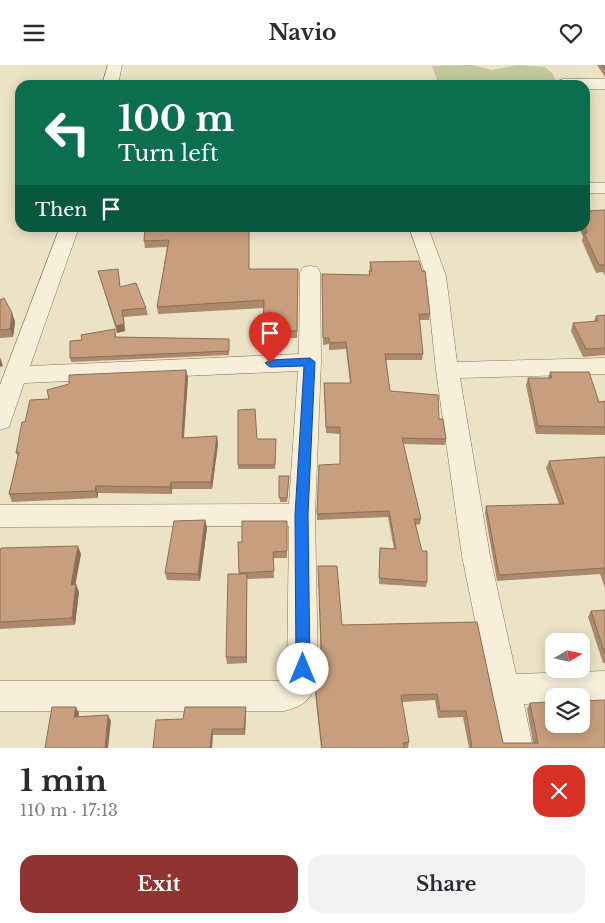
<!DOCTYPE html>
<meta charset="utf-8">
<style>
:root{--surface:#fff;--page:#f2f2f3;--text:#2b2b33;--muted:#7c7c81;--accent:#913330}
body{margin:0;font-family:"Libre Baskerville",serif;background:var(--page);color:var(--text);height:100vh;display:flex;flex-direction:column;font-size:19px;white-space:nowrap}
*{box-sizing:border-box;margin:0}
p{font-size:16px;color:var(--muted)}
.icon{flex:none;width:28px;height:28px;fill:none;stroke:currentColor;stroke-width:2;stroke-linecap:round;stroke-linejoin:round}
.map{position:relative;height:683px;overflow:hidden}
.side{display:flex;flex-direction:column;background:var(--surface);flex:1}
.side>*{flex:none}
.top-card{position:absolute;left:15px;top:15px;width:575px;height:152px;border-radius:15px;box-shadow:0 2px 12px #0003;background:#0b6e4f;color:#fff;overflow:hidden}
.needle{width:32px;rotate:81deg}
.buttons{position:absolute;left:545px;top:568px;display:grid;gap:10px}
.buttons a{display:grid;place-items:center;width:45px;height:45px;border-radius:10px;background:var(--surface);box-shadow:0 2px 12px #0003;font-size:25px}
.pin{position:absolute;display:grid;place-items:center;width:42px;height:42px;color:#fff;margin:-51px -21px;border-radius:50% 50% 50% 0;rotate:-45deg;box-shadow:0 0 5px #0007}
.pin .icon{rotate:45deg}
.me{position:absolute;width:55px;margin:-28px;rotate:0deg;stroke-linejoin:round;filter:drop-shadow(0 0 4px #0008)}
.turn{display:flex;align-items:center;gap:18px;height:105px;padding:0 20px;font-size:22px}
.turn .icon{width:65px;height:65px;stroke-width:2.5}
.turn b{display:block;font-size:35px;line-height:42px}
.then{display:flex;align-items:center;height:48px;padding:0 20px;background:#0003;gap:10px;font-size:19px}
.round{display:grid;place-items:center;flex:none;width:52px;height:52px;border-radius:15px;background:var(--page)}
.headline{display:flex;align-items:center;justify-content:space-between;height:85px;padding:0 20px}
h1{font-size:30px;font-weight:700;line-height:38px}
.cta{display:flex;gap:10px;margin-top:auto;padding:10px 20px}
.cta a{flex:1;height:58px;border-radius:15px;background:var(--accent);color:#fff;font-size:20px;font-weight:700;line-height:58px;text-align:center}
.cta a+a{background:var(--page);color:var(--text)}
header{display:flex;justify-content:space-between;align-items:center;height:65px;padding:0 20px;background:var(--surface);font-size:22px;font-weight:700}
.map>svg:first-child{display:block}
.green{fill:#c2c99a}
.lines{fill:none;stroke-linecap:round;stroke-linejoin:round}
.street-casing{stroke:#86745d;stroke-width:1}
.street{fill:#f7efd9;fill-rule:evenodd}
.wall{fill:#ab896c}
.shaded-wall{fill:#8b6f58}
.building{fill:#c79f7e;stroke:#8b6f58}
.route{fill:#1a73e8;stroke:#114b97}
</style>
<header><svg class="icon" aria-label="menu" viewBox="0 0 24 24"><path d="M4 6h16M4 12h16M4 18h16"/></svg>Navio<svg class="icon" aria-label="heart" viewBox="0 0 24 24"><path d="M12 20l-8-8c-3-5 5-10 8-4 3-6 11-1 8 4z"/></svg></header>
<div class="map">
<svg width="605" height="683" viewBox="0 0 605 683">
<rect width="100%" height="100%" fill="#ece2c6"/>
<path class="green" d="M471,0l21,5 25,-5 28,2 8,7 4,11h-118l-7,-19z"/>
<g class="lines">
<g class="street-casing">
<path id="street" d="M108,0h14l-4,20h-16z
M563,14h42v10h-20v-4h-29l2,-4z
M585,118h20v10h-20z
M60,162h19l-49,139 269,-12 1,-82 3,-5 7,-1 7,1 3,5 1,90 -6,153 3,154c-1,24 -10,37 -34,42h-284v-30h284l3,-7 2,-148 -289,1v-22l289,-1 9,-133 -274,12 -15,44 -9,3v-45z
M409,162h19l18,49 11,86 148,-4v16l-145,4 30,178 26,118 89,-3v30l-24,1v-6h-27v7l-30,1 9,44h-32l-39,-192 -26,-186 -10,-94z"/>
</g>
<use href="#street" class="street"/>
</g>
<path class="wall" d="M597,0h8v12z
M605,145v66l-2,-4 -7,1 -14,-32 1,-4 -4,-10h6z
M145,162l104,42h49l-1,69h-34l1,-30 -106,6 -1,-7 10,-60 -22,1 -1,-7z
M370,197l60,52 -1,6h-10l4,34 -1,6h-36l4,31 49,28 7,20 -1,6 -42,-1 18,75 -1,5 -4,1 11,57 -1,5 -47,-3 1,-36 14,1 -6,-32 -71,3v-6l23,-50v-30l-14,-1 -2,-50h26l-4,-34 -17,1v-6l-6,1 -1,-71 47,1z
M98,206l21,4 1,12 26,21 2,7 -24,2 1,14 -8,2z
M0,235l12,13 3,9 -2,15 -13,1z
M605,250v40l-22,2 -12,-26 2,-8 21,-2 2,-5z
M116,268v4l113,2v16l-158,7 -1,-4 12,-18z
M186,305l2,8 -4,60 33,-2 1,8 -6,45h-40v5l-74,-1v5l-86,4 -3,-8 9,-37 -2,-4 9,-31 24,-23z
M550,307l49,30 6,-1v34l-69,-1 -10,-49 2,-7h20z
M257,374h19l-1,30h-37v-4z
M605,392v131l-5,-14 -103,7 -12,-68 1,-7 73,-2 -13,-36 3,-7z
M279,411l10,4 -2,22h-7z
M205,455l2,8 -7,53 -33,-1 -2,-7z
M287,456v37h-14l1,20 -27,1v84l-20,1 -1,-7 13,-83 -1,-32h4z
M0,486l81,3 -6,30 4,8 -4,33 -75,4z
M318,501l24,59 135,-3 26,121h30l-6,-34 3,-6 75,45h-136l-6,-31 -25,1 -3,-18 -33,2 7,40 -1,6h-87l-6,-56v-6l3,-2 3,-17z
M605,545v53h-2l-15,-46 3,-6z
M246,642v6l-1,22h-32l-30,-16z"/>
<path class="shaded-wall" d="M122,245l3,21 -8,2 -1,-7z
M12,248l3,9 -2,15 -3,-8z
M0,292l3,9 -3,1z
M186,305l2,8 -5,67 -1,-7z
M217,371l1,8 -6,45 -1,-7z
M171,417l1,7v5l-2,-7z
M96,421l2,7v5l-3,-7z
M205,455l2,8 -7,53 -2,-7z
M78,481l3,8 -7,38 -3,-7z
M247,509v89l-1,-6z
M76,519l3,8 -4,33 -3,-7z
M76,642l3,6 -1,10 -4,-6z
M246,642v6l-1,22 -1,-6z
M108,650l3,6 -3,27h-3z
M212,664l1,6 -1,13h-2z"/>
<path class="building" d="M602,0h3v5z
M605,145v55h-6l-15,-32h3l-2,-6v-16z
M145,162h104v42h49l-1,62 -34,-1 1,-30 -107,7 12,-67 -25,1z
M419,196l3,10h3l5,43h-11l4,40h-38l5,37 48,4 1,24h4l3,20 -44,-1 19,81h-7l8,32h5v31l-48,-4 1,-30 16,1 -7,-38 -72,3 2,-49 21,-1v-37h-14l-2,-44h27l-5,-41 -16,1 -1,-5h-6l-1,-64 48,1 -1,-4h3l-2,-9z
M118,204l2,18 16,-4 10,25 -24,2 2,14 -8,2 -18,-55z
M4,233l8,15 -2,16 -10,1v-30z
M605,250v33l-19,1 -13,-26 25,-2 -2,-5z
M115,264v8l114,2v12l-159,7v-17l12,-1 -1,-5z
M186,305l-4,68 35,-2 -6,46h-40l-1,5 -74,-1 -1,5 -86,3 10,-42 -3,1 6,-31h3l5,-22 19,-1 -2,-9 22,-6v-9z
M550,307h39l10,30 6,-1v26l-67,-1 -10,-48h24z
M255,344l2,30h19l-1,26h-37v-55z
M605,392v116l-1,-5 -105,7 -13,-69 78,-2 -15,-43z
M279,411h10l-2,22h-8z
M205,455l-7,54 -33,-1 9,-52z
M242,456h45v30l-14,1 1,19 -35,2 -1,-31h4z
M78,481l-7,39 5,-1 -4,34 -72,4v-71l1,-3z
M318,501h19l5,59 135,-3 26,121h35l-8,-40 24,-1v22h27v-23l24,-1v48h-133l-6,-37h-26l-3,-17 -36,1 8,47 -6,1 1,5h-82l-7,-62 3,-2 2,-17h2z
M228,509h19l-1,83h-20z
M605,545v44l-14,-43z
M52,642h24l-2,10 34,-2 -3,33h-60z
M185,642h61l-2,22h-32l-2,19h-57l3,-28 27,-1z"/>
<path class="route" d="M310,293l5,4 -7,153 2,154 -2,5 -5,2 -5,-2 -2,-5 -1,-154 9,-149 -34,1 -5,-4 5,-3z"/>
</svg>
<div class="buttons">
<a><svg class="needle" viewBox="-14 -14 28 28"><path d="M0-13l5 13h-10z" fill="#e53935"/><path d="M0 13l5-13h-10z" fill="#7c7c81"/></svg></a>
<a><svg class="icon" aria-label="layers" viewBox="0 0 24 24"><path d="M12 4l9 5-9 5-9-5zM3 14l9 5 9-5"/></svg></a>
</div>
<div class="pin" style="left:270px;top:298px;background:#d93025"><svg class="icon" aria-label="arrive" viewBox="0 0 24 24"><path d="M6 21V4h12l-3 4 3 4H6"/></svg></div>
<svg class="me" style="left:303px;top:604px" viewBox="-20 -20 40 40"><circle r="19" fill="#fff"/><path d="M0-13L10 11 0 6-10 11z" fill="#1a73e8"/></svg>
<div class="top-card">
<div class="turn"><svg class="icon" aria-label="left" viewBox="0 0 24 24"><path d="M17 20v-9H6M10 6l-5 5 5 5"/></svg><div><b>100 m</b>Turn left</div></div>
<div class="then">Then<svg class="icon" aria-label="arrive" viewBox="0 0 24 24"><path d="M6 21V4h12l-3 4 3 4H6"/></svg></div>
</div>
</div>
<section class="side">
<div class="headline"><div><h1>1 min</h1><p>110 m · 17:13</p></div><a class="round" style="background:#d93025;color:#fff"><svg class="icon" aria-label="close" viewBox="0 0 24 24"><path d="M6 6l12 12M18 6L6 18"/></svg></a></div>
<div class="cta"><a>Exit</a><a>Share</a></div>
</section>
